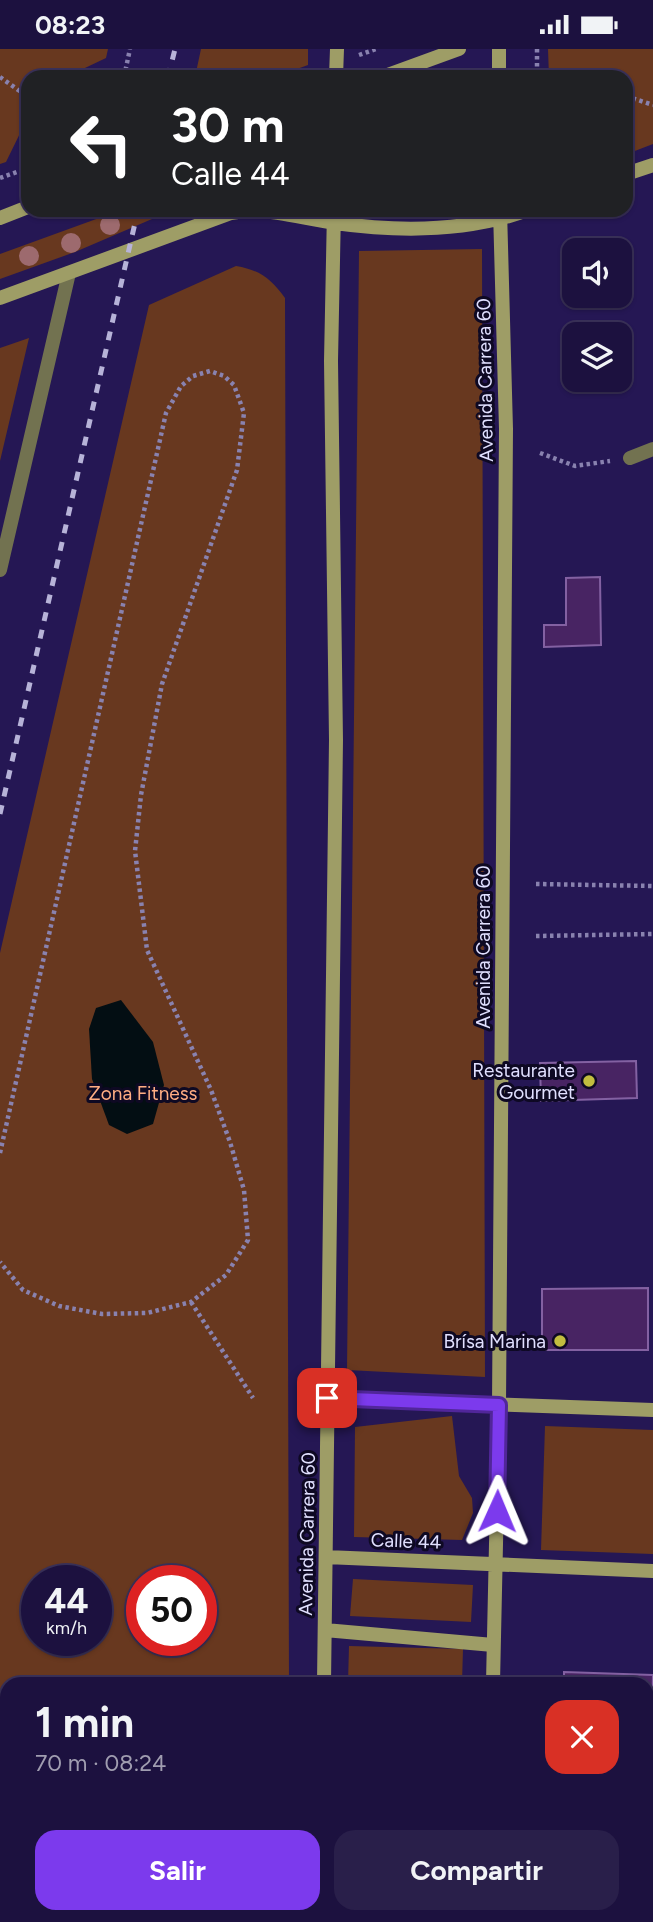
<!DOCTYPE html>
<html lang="es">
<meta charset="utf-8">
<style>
:root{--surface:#1c113f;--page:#291f4a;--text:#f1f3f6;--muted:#a09db0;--line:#3a3159;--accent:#7c3aed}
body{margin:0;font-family:Figtree,sans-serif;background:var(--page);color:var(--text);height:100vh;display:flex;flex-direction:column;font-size:26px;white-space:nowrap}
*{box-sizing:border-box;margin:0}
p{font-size:23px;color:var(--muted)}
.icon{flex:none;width:38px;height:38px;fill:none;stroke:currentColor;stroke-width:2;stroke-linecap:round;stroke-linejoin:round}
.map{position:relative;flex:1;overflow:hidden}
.details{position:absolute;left:0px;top:1628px;width:654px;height:247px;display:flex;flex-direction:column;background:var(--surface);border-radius:21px 21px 0 0;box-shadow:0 2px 5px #0004,0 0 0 2px var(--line)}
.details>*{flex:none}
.hud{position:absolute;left:21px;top:21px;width:612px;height:147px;border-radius:21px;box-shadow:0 2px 5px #0004,0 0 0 2px var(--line);background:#202124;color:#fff;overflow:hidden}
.fabs{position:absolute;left:562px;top:189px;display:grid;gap:14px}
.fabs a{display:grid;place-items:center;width:70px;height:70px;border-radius:14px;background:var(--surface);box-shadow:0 2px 5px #0004,0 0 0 2px var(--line);font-size:35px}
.speed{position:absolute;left:21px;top:1516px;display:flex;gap:14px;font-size:35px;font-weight:700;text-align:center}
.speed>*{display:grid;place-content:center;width:91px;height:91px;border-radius:50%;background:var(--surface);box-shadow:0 2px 5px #0004,0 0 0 2px var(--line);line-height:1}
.speed small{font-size:18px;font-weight:400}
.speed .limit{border:10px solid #d22;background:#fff;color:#111}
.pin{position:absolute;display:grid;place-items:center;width:60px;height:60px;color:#fff;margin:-30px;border-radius:14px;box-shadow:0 4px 10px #0006}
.me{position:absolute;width:77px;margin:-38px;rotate:1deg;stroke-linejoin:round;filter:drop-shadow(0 0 5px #0008)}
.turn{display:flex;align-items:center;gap:24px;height:147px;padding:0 35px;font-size:32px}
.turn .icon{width:91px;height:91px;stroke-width:2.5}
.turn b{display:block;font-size:49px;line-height:60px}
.round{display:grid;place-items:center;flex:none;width:74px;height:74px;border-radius:21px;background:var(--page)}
.summary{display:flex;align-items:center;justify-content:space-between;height:119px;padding:0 35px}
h1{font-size:42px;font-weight:700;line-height:52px}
.primary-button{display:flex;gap:14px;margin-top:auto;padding:14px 35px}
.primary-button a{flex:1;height:80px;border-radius:21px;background:var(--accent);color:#fff;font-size:28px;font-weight:700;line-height:80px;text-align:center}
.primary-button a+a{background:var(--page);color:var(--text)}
.status{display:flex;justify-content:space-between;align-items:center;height:49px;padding:0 35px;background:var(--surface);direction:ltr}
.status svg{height:19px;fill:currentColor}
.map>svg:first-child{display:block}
.green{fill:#68381f;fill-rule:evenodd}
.water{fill:#030e13}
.building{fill:#482463;stroke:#8361a2;stroke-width:2}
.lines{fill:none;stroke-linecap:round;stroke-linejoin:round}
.path{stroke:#8982af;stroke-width:4.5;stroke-dasharray:3.5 3.5;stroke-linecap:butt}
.street{stroke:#727250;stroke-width:14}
.secondary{stroke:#9e9d66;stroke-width:14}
.rail{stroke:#b7b3d8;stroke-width:5;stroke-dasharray:9 9;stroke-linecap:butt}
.tree{fill:#9d6a6e}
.route-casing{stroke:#51269a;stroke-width:18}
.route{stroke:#7c3aed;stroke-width:12}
.poi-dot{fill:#c2bd3f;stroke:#0e0923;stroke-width:2.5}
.labels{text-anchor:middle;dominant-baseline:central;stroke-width:6;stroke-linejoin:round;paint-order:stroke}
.street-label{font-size:19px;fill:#e1e0ff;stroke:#0e0923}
.poi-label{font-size:19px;fill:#e1e0ff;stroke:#0e0923;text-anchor:end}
.park-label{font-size:19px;fill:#ffad83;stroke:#0e0923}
</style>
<div class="status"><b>08:23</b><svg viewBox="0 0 49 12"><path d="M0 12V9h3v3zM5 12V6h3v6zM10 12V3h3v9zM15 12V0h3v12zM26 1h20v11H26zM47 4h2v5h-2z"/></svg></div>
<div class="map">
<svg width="653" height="1873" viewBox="0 0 653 1873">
<rect width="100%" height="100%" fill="#251754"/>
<path class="green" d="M0,0h108l-2,9 -40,19h-38v40l-22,45 -6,2z
M201,0h107v16l-33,12h-80z
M548,0h105v95l-26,10 -1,-77h-77z
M121,161h52l-98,42 -75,27v-25z
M482,200l3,1128 -138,-7 12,-1119z
M236,217c24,4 35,13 49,32l4,1385h-282v233h282v6h-289v-969l149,-648zM37,1531h59v60h-59zM142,1531h59v60h-59z
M29,289l-29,123v-113z
M452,1367l7,60 13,22 1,15 -11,27 -108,-3 1,-110z
M545,1377l108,4v124l-112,-4z
M353,1530l120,6 -2,37 -121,-6z
M349,1597l114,3 -1,34h-114z
M345,1867h115l-1,6h-114z"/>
<path class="water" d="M121,951l32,42 11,43 -11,39 -26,10 -18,-9 -17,-46 -3,-50 7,-21z"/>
<path class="building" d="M600,528l1,68 -57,2v-22h22v-47z
M636,1012l1,37 -96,3 -1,-38z
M648,1239v62h-106v-61z
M564,1623l89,3 -5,228v-220h-84z
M555,1867h92v6h-93z"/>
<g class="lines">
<path class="path" d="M537,0v25
M359,6l17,-6
M0,28l28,20
M124,28l6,-28
M544,28l14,-3 14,3
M626,47l27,9
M0,129l28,-10
M540,404l35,13 35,-5
M536,835l117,2
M536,887l117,-2
M0,1104l166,-740 15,-27 12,-10 17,-5 14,5 10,9 10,28 -7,57 -75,214 -21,111 -6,56 12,99 64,140 19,52 14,48 4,50 -22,35 -35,27 -44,11 -45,1 -43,-8 -36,-16 -23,-28
M191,1253l62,96"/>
<path class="street" d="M630,409l23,-9
M0,521l69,-297"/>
<path class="secondary" d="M499,0v28
M336,28l1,-28
M382,28l77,-28
M626,125l27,-9
M254,161c27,2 54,9 81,13 64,9 132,9 193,-13
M0,169l28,-11
M0,249l231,-85 20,-3
M327,1349l326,12
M326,1508l327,14
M325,1581l168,15
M324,1634l12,-943 -5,-379 3,-151
M493,1634l6,-278 7,-976 -6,-219
M323,1873v-6
M491,1873v-6"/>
<path class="rail" d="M168,28l7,-28
M0,765l138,-604"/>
</g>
<g class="tree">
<circle cx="110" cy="176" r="10"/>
<circle cx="71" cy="194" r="10"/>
<circle cx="29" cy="207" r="10"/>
</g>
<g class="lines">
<g class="route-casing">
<path id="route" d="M327,1349l172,7 -2,106"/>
</g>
<use href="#route" class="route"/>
</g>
<g class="poi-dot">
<circle cx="589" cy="1032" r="7"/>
<circle cx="560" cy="1292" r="7"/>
</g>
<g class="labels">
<g class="street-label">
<text transform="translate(485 331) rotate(-91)">Avenida Carrera 60</text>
<text transform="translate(483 898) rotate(-90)">Avenida Carrera 60</text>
<text transform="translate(307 1485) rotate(-89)">Avenida Carrera 60</text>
<text transform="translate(406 1492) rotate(2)">Calle 44</text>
</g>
<g class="poi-label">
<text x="575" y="1021">Restaurante<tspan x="575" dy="22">Gourmet</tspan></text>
<text x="546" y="1292">Brísa Marina</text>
</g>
<g class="park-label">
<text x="143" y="1044">Zona Fitness</text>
</g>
</g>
</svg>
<div class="fabs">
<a><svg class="icon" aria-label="sound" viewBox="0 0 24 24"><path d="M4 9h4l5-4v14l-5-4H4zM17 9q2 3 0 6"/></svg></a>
<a><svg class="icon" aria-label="layers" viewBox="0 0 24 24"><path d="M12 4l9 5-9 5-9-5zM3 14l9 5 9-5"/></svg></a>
</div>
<div class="speed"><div>44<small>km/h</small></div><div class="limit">50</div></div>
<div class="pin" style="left:327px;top:1349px;background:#d93025"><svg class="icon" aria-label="arrive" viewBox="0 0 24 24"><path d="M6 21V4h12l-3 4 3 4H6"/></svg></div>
<svg class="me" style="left:497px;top:1462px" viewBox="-20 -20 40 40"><path d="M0-17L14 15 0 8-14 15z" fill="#7c3aed" stroke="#fff" stroke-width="4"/></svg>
<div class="hud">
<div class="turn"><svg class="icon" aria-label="left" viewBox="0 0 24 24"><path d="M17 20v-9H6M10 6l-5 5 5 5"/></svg><div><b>30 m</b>Calle 44</div></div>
</div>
<section class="details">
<div class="summary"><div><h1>1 min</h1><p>70 m · 08:24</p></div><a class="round" style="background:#d93025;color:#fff"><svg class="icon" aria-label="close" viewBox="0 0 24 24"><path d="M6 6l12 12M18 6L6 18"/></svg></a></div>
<div class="primary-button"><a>Salir</a><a>Compartir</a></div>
</section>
</div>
